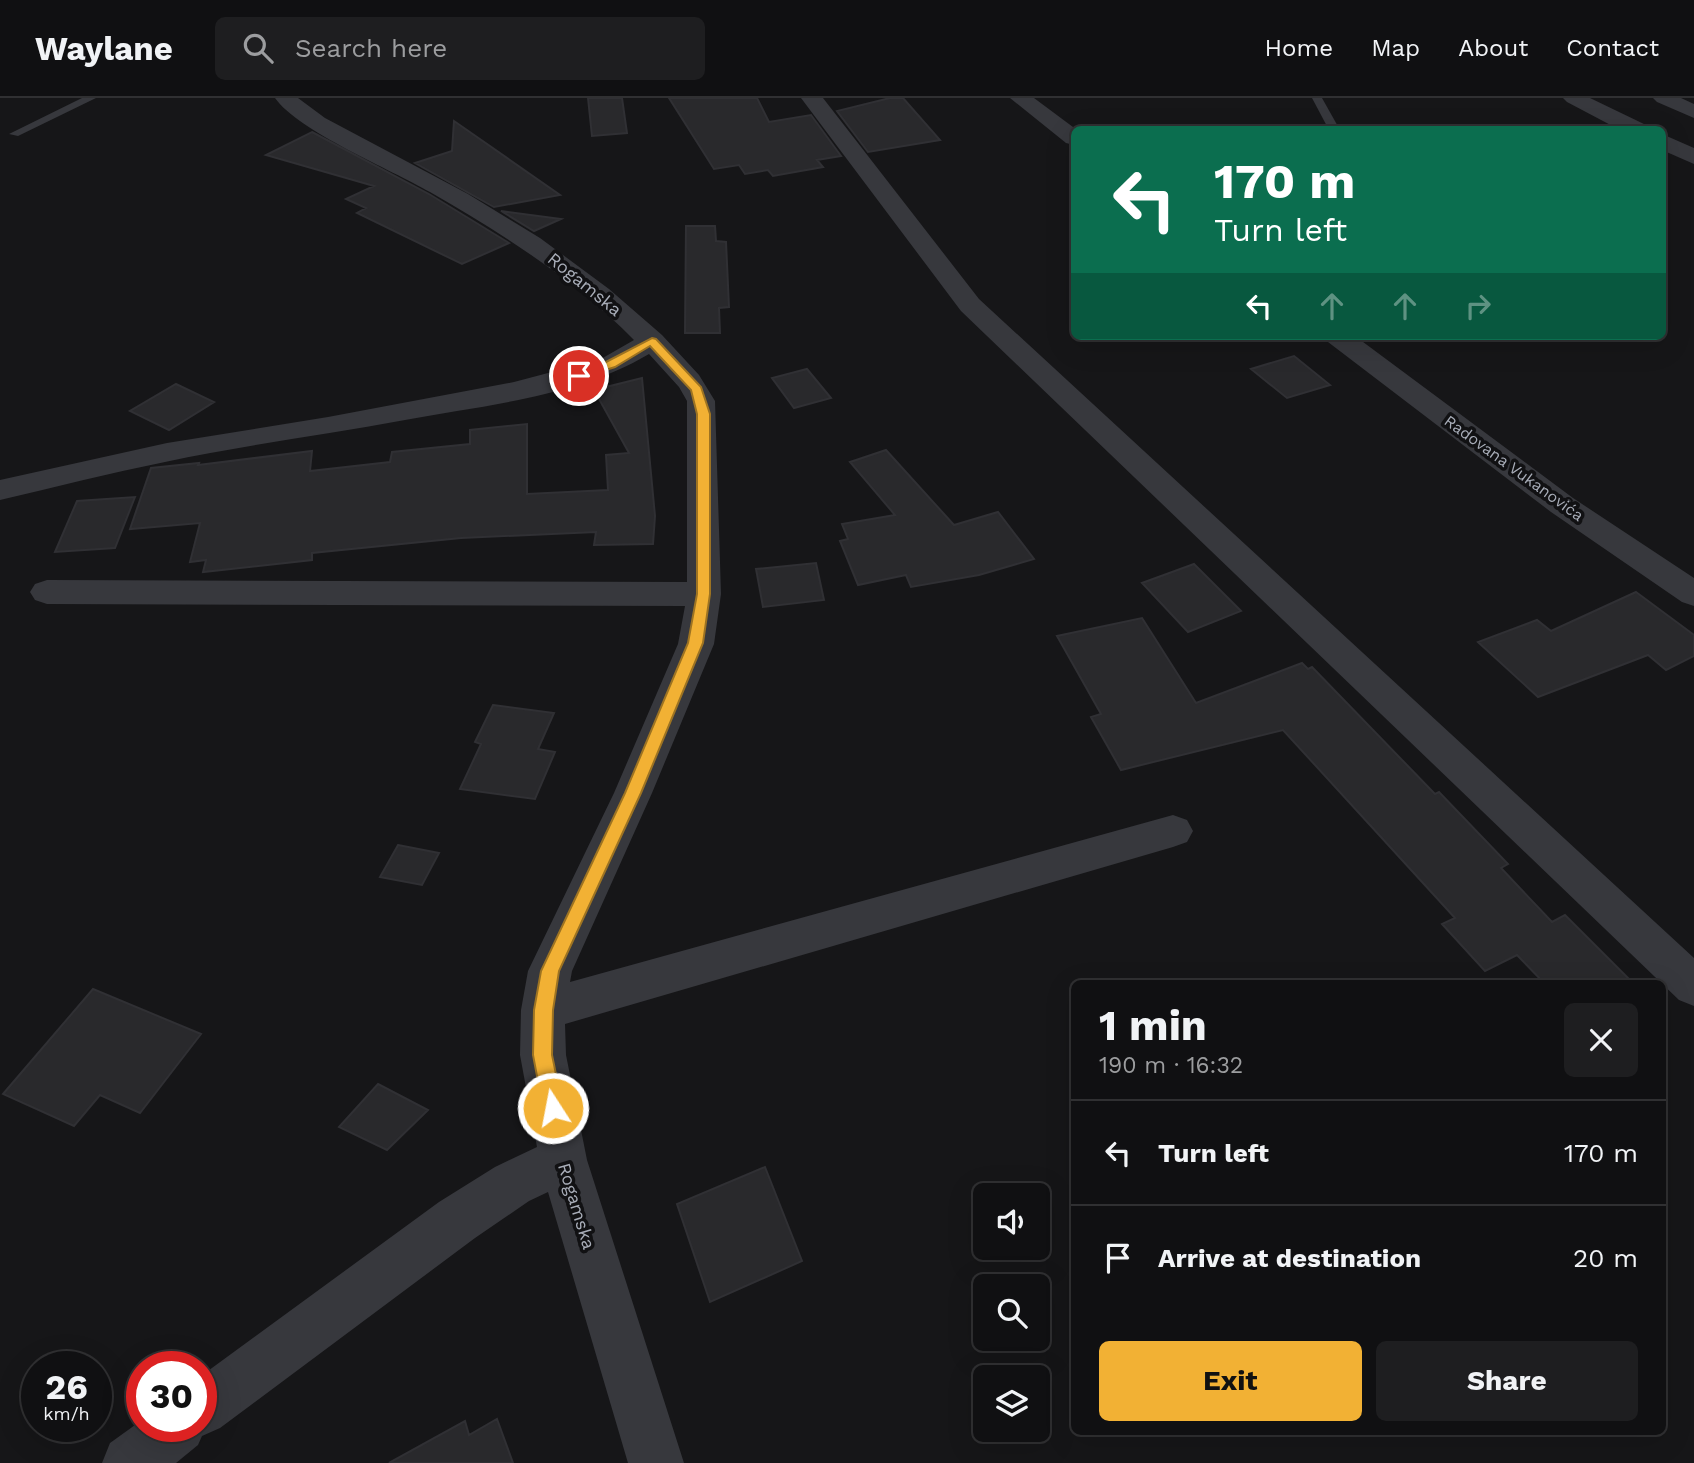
<!DOCTYPE html>
<meta charset="utf-8">
<style>
:root{--surface:#101012;--page:#1e1e20;--text:#f1f3f6;--muted:#9c9d9f;--line:#303032;--accent:#f2b134}
body{margin:0;font-family:"Work Sans",sans-serif;background:var(--page);color:var(--text);height:100vh;display:flex;flex-direction:column;font-size:26px;white-space:nowrap}
*{box-sizing:border-box;margin:0}
p{font-size:23px;color:var(--muted)}
.icon{flex:none;width:38px;height:38px;fill:none;stroke:currentColor;stroke-width:2;stroke-linecap:round;stroke-linejoin:round}
.map{position:relative;flex:1;overflow:hidden}
.sheet{position:absolute;left:1071px;top:882px;width:595px;height:455px;display:flex;flex-direction:column;background:var(--surface);border-radius:10px;box-shadow:0 7px 28px #0002,0 0 0 2px var(--line)}
.sheet>*{flex:none}
.guide{position:absolute;left:1071px;top:28px;width:595px;height:214px;border-radius:10px;box-shadow:0 7px 28px #0002,0 0 0 2px var(--line);background:#0b6e4f;color:#fff;overflow:hidden}
.controls{position:absolute;left:973px;top:1085px;display:grid;gap:14px}
.controls a{display:grid;place-items:center;width:77px;height:77px;border-radius:10px;background:var(--surface);box-shadow:0 7px 28px #0002,0 0 0 2px var(--line);font-size:35px}
.speed{position:absolute;left:21px;top:1253px;display:flex;gap:14px;font-size:35px;font-weight:700;text-align:center}
.speed>*{display:grid;place-content:center;width:91px;height:91px;border-radius:50%;background:var(--surface);box-shadow:0 7px 28px #0002,0 0 0 2px var(--line);line-height:1}
.speed small{font-size:18px;font-weight:400}
.speed .limit{border:10px solid #d22;background:#fff;color:#111}
.pin{position:absolute;display:grid;place-items:center;width:60px;height:60px;color:#fff;margin:-30px;border:4px solid #fff;border-radius:50%;box-shadow:0 2px 7px #0007}
.me{position:absolute;width:77px;margin:-38px;rotate:349deg;stroke-linejoin:round;filter:drop-shadow(0 0 5px #0008)}
.turn{display:flex;align-items:center;gap:24px;height:147px;padding:0 28px;font-size:32px}
.turn .icon{width:91px;height:91px;stroke-width:2.5}
.turn b{display:block;font-size:49px;line-height:60px}
.lanes{display:flex;align-items:center;height:66px;padding:0 28px;background:#0003;justify-content:center;gap:35px;direction:ltr}
.lanes .off{opacity:.35}
.round{display:grid;place-items:center;flex:none;width:74px;height:74px;border-radius:10px;background:var(--page)}
.headline{display:flex;align-items:center;justify-content:space-between;height:119px;padding:0 28px}
h1{font-size:42px;font-weight:700;line-height:52px}
.cta{display:flex;gap:14px;margin-top:auto;padding:14px 28px}
.cta a{flex:1;height:80px;border-radius:10px;background:var(--accent);color:#111;font-size:28px;font-weight:700;line-height:80px;text-align:center}
.cta a+a{background:var(--page);color:var(--text)}
ul{padding:0;list-style:none}
li{display:flex;align-items:center;gap:21px;height:105px;padding:0 28px;border-top:2px solid var(--line)}
li div{flex:1}
li b{display:block;font-size:26px}
li em{font-style:normal}
header{display:flex;align-items:center;gap:42px;box-sizing:border-box;height:98px;padding:0 35px;background:var(--surface);border-bottom:2px solid var(--line)}
header strong{font-size:33px}
nav{display:flex;gap:38px;margin-inline-start:auto;font-size:24px}
.search{width:490px;height:63px;background:var(--page);display:flex;align-items:center;gap:18px;box-sizing:border-box;padding:0 24px;border-radius:10px;color:var(--muted);font-size:26px}
.map>svg:first-child{display:block}
.building{fill:#29292c;stroke:#303034;stroke-width:2}
.lines{fill:none;stroke-linecap:round;stroke-linejoin:round}
.lane{fill:#37383d;fill-rule:evenodd}
.street{fill:#37383d;fill-rule:evenodd}
.route{fill:#f2b134;stroke:#9d7322;stroke-width:2}
.labels{text-anchor:middle;dominant-baseline:central;stroke-width:7;stroke-linejoin:round;paint-order:stroke}
.far-street-label{font-size:16px;fill:#a8adb8;stroke:#111113}
.street-label{font-size:18px;fill:#a8adb8;stroke:#111113}
</style>
<header>
<strong>Waylane</strong>
<div class="search"><svg class="icon" aria-label="search" viewBox="0 0 24 24"><circle cx="10" cy="10" r="6"/><path d="M15 15l6 6"/></svg>Search here</div>
<nav><a>Home</a><a>Map</a><a>About</a><a>Contact</a></nav>
</header>
<div class="map">
<svg width="1694" height="1365" viewBox="0 0 1694 1365">
<rect width="100%" height="100%" fill="#161618"/>
<path class="building" d="M588,0h34l5,35 -35,3z
M669,0h88l12,24 42,-7 30,41 -24,4 6,7 -50,9 -5,-6 -23,4 -6,-9 -25,4z
M890,0h13l37,42 -72,12 -31,-41z
M454,23l106,74 -66,12 -79,-44 37,-12z
M312,34l117,62 80,49 -47,21 -105,-51 9,-5 -20,-9 28,-13 -108,-31z
M501,113l60,8 -27,12z
M686,128h29l1,15 10,1 3,65 -10,1 1,25h-35z
M1294,258l36,29 -43,13 -36,-29z
M807,271l24,29 -37,10 -22,-30z
M642,280l13,138 -2,28 -59,1 2,-13 -135,6 -149,15v7l-109,12 3,-12 -16,2 10,-39 -70,6 21,-61 48,-5 -1,2 114,-14 -2,20 80,-9 2,-10 78,-8v-14l57,-6v70l81,-4 -2,-35 23,-2 -35,-63z
M176,286l38,18 -45,28 -39,-19z
M886,352l68,75 44,-13 36,47 -55,16 -68,12 -5,-12 -48,10 -18,-44 8,-2 -6,-15 53,-9 -45,-53z
M135,399l-20,51 -60,4 22,-51z
M816,465l8,37 -61,7 -7,-38z
M1194,466l47,47 -53,21 -46,-49z
M1636,494l58,43v21l-28,14 -18,-15 -110,42 -60,-55 59,-22 14,11z
M1142,520l54,85 106,-40 6,6 4,-2 123,127 4,-2 69,72 -7,4 51,54 13,-7 69,69h-89l-28,-29 -32,16 -43,-47 13,-6 -172,-188 -162,40 -30,-53 10,-3 -44,-78z
M493,607l61,8 -16,36 17,3 -20,47 -75,-10 21,-45 -6,-2z
M398,747l41,8 -17,32 -42,-8z
M93,891l108,45 -61,79 -40,-18 -26,31 -71,-32z
M378,986l50,26 -41,40 -48,-23z
M765,1069l37,94 -92,41 -33,-98z
M497,1321l16,44h-124l76,-42 4,14z"/>
<g class="lines">
<path class="lane" d="M82,0h14l-78,38 -9,-2z
M1312,0h10l18,32h-11z"/>
<path class="street" d="M275,0h23l27,20 143,76 72,44 69,51 53,46 37,40 16,26 6,193 -7,50 -62,149 -80,178 -2,11 603,-167 14,5 6,11 -6,11 -14,5 -608,177 1,31 21,105 97,303h-56l-80,-271 -19,9 -54,37 -255,190 -18,8 -4,9 -22,18h-74l8,-20 32,-23v6h59v-50l238,-174 56,-35 42,-20 -17,-92 1,-45 7,-39 86,-178 64,-149 7,-38 -638,-2 -12,-4 -5,-8 5,-8 12,-4 640,2v-181l-8,-14 -30,-33c-72,43 -163,51 -244,66 -80,15 -161,25 -240,42 -55,11 -110,25 -165,38v-20l167,-37 161,-26 186,-35 87,-23 33,-19c-59,-60 -131,-106 -204,-148 -38,-22 -132,-61 -155,-94z
M801,0h22l156,201 715,659v48l-15,-6 -718,-689z
M1010,0h24l43,32h-3v15l-8,-2z
M1563,0h27l56,27 3,5h-29l-53,-28z
M1653,0h28l13,6v14l-37,-16z
M1662,36l32,14v16l-32,-14z
M1324,238h31l218,162 121,80v28l-12,-4 -131,-90 -223,-170z"/>
</g>
<path class="route" d="M652,240l4,1 45,48 9,27v180l-7,49 -62,150 -82,178 -6,39 -1,45 11,53 -3,6 -7,3 -7,-3 -3,-6 -10,-53 1,-45 7,-39 84,-178 63,-150 9,-49v-180l-6,-24 -41,-44 -35,21 -36,12 -6,-3 33,-14z"/>
<g class="labels">
<g class="far-street-label">
<text transform="translate(1514 370) rotate(36)">Radovana Vukanovića</text>
</g>
<g class="street-label">
<text transform="translate(585 186) rotate(39)">Rogamska</text>
<text transform="translate(577 1108) rotate(73)">Rogamska</text>
</g>
</g>
</svg>
<div class="controls">
<a><svg class="icon" aria-label="sound" viewBox="0 0 24 24"><path d="M4 9h4l5-4v14l-5-4H4zM17 9q2 3 0 6"/></svg></a>
<a><svg class="icon" aria-label="search" viewBox="0 0 24 24"><circle cx="10" cy="10" r="6"/><path d="M15 15l6 6"/></svg></a>
<a><svg class="icon" aria-label="layers" viewBox="0 0 24 24"><path d="M12 4l9 5-9 5-9-5zM3 14l9 5 9-5"/></svg></a>
</div>
<div class="speed"><div>26<small>km/h</small></div><div class="limit">30</div></div>
<div class="pin" style="left:579px;top:278px;background:#d93025"><svg class="icon" aria-label="arrive" viewBox="0 0 24 24"><path d="M6 21V4h12l-3 4 3 4H6"/></svg></div>
<svg class="me" style="left:553px;top:1010px" viewBox="-20 -20 40 40"><circle r="17" fill="#f2b134" stroke="#fff" stroke-width="3"/><path d="M0-11L8 9 0 5-8 9z" fill="#fff"/></svg>
<div class="guide">
<div class="turn"><svg class="icon" aria-label="left" viewBox="0 0 24 24"><path d="M17 20v-9H6M10 6l-5 5 5 5"/></svg><div><b>170 m</b>Turn left</div></div>
<div class="lanes"><svg class="icon" aria-label="left" viewBox="0 0 24 24"><path d="M17 20v-9H6M10 6l-5 5 5 5"/></svg><svg class="icon off" aria-label="ahead" viewBox="0 0 24 24"><path d="M12 20V5M6 11l6-6 6 6"/></svg><svg class="icon off" aria-label="ahead" viewBox="0 0 24 24"><path d="M12 20V5M6 11l6-6 6 6"/></svg><svg class="icon off" aria-label="right" viewBox="0 0 24 24"><path d="M7 20v-9h11M14 6l5 5-5 5"/></svg></div>
</div>
<section class="sheet">
<div class="headline"><div><h1>1 min</h1><p>190 m · 16:32</p></div><a class="round"><svg class="icon" aria-label="close" viewBox="0 0 24 24"><path d="M6 6l12 12M18 6L6 18"/></svg></a></div>
<ul>
<li><svg class="icon" aria-label="left" viewBox="0 0 24 24"><path d="M17 20v-9H6M10 6l-5 5 5 5"/></svg><div><b>Turn left</b></div><em>170 m</em></li>
<li><svg class="icon" aria-label="arrive" viewBox="0 0 24 24"><path d="M6 21V4h12l-3 4 3 4H6"/></svg><div><b>Arrive at destination</b></div><em>20 m</em></li>
</ul>
<div class="cta"><a>Exit</a><a>Share</a></div>
</section>
</div>
